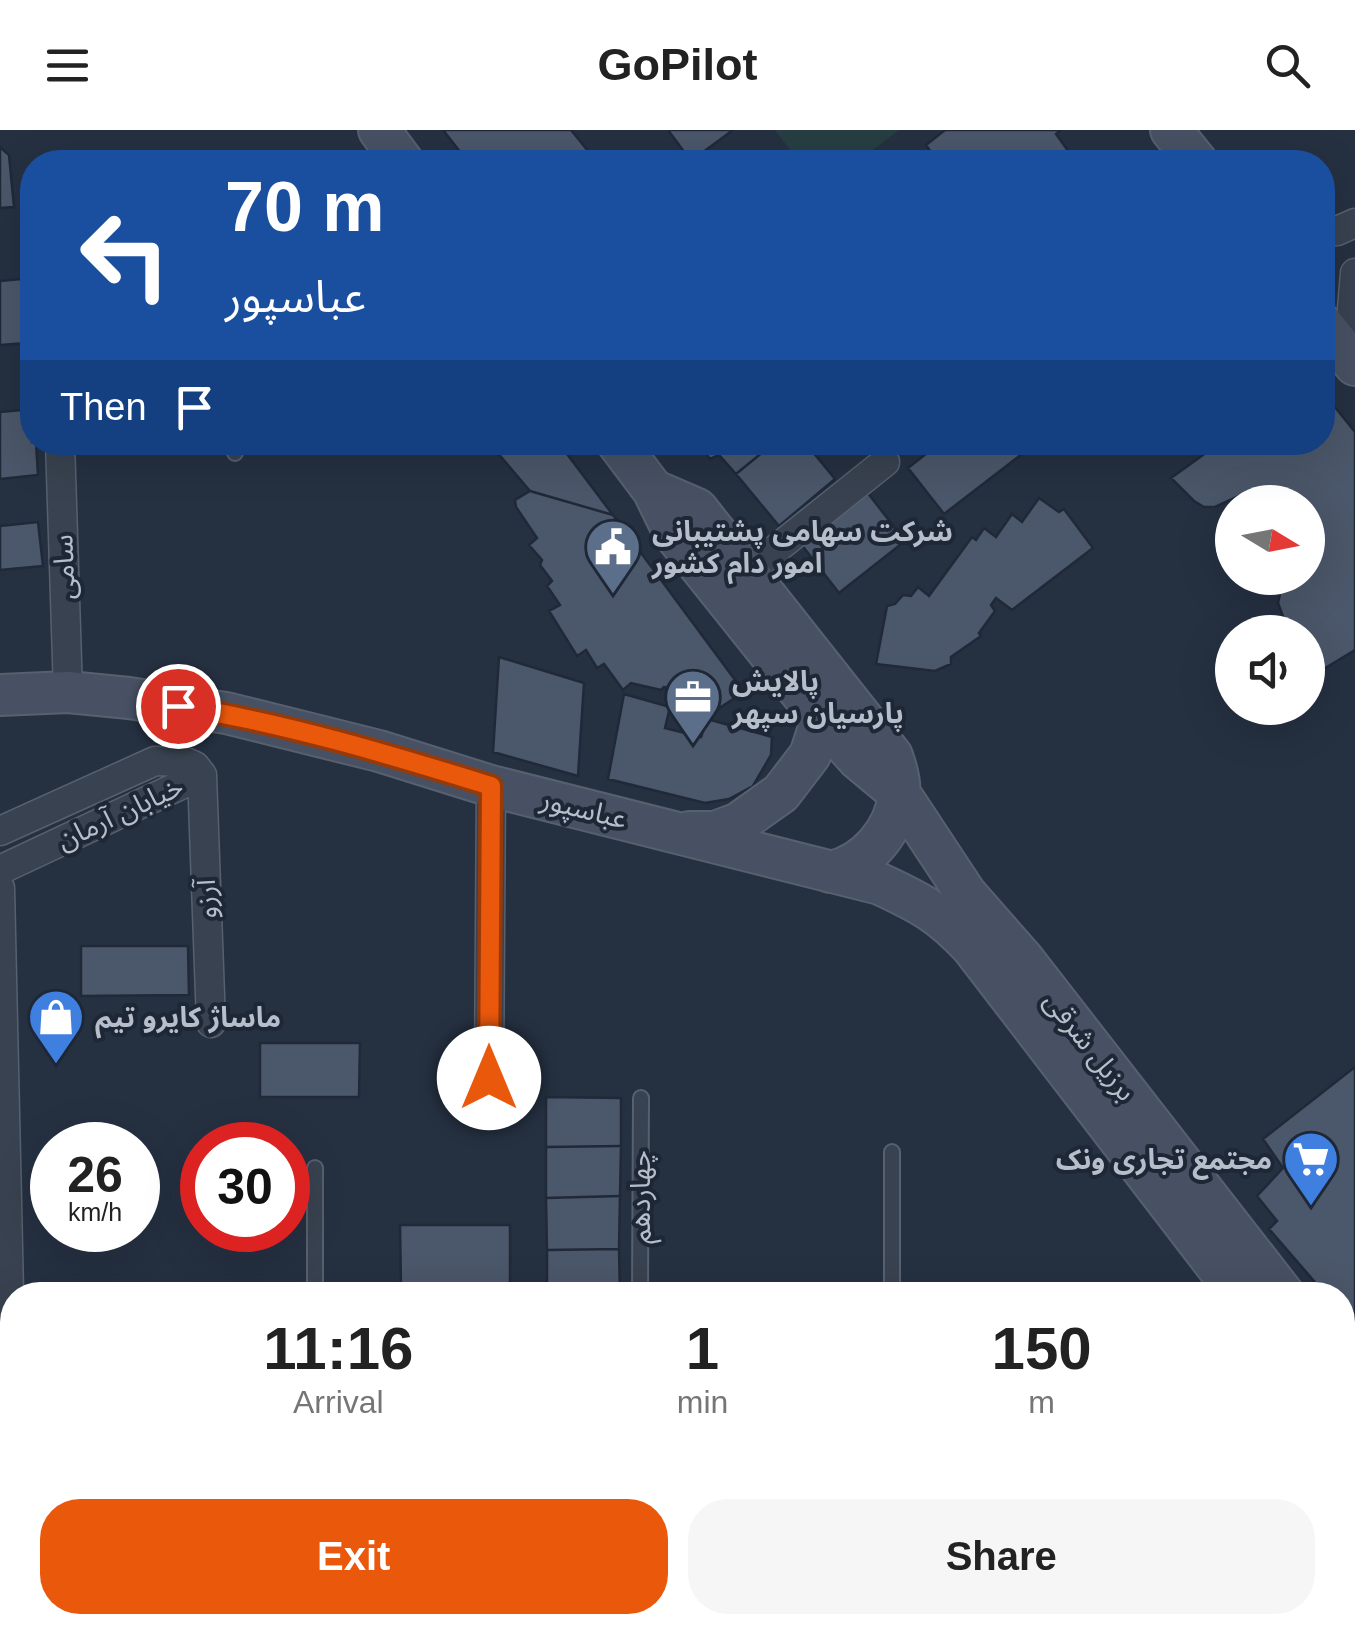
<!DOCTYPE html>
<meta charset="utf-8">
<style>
:root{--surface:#fff;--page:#f6f6f6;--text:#222;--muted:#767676;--accent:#ea580c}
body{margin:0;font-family:Arial,"Noto Sans Arabic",sans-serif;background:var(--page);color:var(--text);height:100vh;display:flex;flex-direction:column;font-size:38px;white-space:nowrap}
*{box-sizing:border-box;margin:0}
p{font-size:32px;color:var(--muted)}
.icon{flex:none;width:55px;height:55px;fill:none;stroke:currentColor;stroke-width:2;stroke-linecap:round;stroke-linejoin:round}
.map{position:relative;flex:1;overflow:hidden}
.drawer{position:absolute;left:0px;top:1152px;width:1355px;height:352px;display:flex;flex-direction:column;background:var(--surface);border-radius:40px 40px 0 0;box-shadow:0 10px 40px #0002}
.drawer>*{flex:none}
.banner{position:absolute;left:20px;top:20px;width:1315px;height:305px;border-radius:40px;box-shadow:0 10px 40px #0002;background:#1a4fa0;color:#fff;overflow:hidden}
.needle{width:65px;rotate:100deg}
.tools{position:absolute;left:1215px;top:355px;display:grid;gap:20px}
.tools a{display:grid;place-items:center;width:110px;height:110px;border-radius:50%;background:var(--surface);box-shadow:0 10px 40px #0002;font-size:50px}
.speed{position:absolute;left:30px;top:992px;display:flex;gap:20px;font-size:50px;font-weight:700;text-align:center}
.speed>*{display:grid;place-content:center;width:130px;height:130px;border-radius:50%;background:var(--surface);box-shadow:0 10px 40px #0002;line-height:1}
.speed small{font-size:25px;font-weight:400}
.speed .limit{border:15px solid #d22;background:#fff;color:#111}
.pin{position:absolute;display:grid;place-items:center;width:85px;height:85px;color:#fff;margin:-42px;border:5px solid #fff;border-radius:50%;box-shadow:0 2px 10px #0007}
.me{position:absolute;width:110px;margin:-55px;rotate:0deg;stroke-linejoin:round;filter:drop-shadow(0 0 8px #0008)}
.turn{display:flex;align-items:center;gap:35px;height:210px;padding:0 40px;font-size:45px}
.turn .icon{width:130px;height:130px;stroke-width:2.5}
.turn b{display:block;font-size:70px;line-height:85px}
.then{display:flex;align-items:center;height:95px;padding:0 40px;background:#0003;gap:20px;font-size:38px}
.eta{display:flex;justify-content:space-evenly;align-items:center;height:170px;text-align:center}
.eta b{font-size:60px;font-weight:600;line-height:70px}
.button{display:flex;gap:20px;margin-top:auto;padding:20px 40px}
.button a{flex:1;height:115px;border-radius:40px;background:var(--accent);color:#fff;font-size:40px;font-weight:600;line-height:115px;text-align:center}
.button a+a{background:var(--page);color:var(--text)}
header{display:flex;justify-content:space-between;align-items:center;height:130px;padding:0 40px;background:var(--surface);font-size:45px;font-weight:600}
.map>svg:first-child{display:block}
.green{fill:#273e42}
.building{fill:#4b576a;stroke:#202938;stroke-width:2.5}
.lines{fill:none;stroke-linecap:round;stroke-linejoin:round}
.service-casing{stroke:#57606e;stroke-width:18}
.minor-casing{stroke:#57606e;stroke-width:31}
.secondary-casing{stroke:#57606e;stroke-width:44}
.service{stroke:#394250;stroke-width:14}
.minor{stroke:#394250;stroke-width:28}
.secondary{stroke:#475163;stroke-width:40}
.route-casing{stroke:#983908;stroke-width:25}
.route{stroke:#ea580c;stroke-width:18}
.labels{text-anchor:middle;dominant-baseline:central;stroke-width:8;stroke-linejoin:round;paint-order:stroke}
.poi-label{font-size:28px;font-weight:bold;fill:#b6becb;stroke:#1e2736;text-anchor:start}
.street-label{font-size:28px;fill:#b6becb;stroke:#1e2736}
</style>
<header><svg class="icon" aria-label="menu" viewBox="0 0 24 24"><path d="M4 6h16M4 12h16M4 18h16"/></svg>GoPilot<svg class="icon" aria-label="search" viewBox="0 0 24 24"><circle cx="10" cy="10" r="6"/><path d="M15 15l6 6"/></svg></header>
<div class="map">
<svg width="1355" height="1503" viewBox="0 0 1355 1503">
<rect width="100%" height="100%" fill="#253041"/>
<path class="green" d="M775,0h124l-42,32h-58z"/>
<path class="building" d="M443,0h128l26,32h-129z
M668,0h65l-42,31z
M945,0h116l-5,4 20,28h-138l-12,-17z
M0,17l9,8 5,52 -14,1z
M21,149l6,64 -27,2v-64z
M1322,261l33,41v218l-33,20 -14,-19v-19h-15l-8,-10 -7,-19 3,-14 9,-11h18v-30l3,-6 -3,-40h-9l-15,-10 -20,-2 -25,6 -24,11h-11l-10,-6 -23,-23 50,-36h101z
M32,279v33h4l2,33 -38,4v-67z
M505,312h53l55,73 -83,-24 -34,-40 10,-7z
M697,312h78l-39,32 -17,-19 -9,4z
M775,312h37l-4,4 27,33 -56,47 -43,-52z
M941,312h72l9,12 -78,60 -36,-46z
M530,361l83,24 131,177 -34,22 -10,-15 -36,-12 -3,3 -30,-7 -8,7 -19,-26 -7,4 -11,-18 -9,6 -28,-45 11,-6 -13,-19 5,-5 -12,-16 2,-5 -13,-15 8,-7 -21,-31 -1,-7z
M867,362l38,49 -66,52 -38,-49z
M1039,368l20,14 5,-3 29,39 -81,62 -16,-12 -5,7 4,6 -16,22 2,3 -30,21v7l-16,7 -59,-7 11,-58 8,-2 8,-9 8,1 7,-9 11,9 43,-59 4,3 8,-12 12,9 16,-23 10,8z
M38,392l5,44 -43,4v-44z
M499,527l85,26 -6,93 -85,-24z
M624,564l46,13 -5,21 36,9 6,-18 65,18 -1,18 -18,31 -24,13 -24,4 -97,-24z
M81,816h107l1,49 -108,1z
M260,913h100l-1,54h-99z
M1355,937v260l-13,-14v-18h-16l-57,-66 8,-8 -20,-25 26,-28 -20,-29z
M546,967l75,1v48l-75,1z
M621,1016l-1,50 -74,2v-51z
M620,1066l-1,53 -72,1 -1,-52z
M400,1095h110v60l-109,1z
M619,1119l1,46h-73v-45z
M301,1154v11h-107v-10z
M642,1492h71v11h-101l4,-3 25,1z"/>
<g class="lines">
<g class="service-casing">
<path id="service" d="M235,323v-11
M315,1165v-127
M640,1165l1,-197
M892,1165v-143"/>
</g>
<g class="minor-casing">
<path id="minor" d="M1322,103l15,-2 18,-8
M1348,226l7,-83
M60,312l8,250
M746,443l139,-111
M202,645l9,248
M0,701l155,-70 31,1 9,4 7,9
M0,740l202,-95
M0,758l11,494
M489,947l2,-291
M133,1503v-11"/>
</g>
<g class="secondary-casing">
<path id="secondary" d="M379,0l24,32
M1171,0l26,32
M1322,194l33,41
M617,312l36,48 22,45 147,184 36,40 42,35 66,100 57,65 261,336
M653,360l44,19 195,247c4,11 9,26 7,38 -4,37 -33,71 -69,78
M0,565l68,-3 61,6 97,15 153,38 112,35 389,98c41,19 60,29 92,63l267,348
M689,702h26l24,-9 42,-30 29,-38 12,-36
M1342,1241l13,16
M1342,1300l13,16"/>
</g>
<use href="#service" class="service"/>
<use href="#minor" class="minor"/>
<use href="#secondary" class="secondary"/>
</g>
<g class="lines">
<g class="route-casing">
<path id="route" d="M178,576c107,17 210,48 313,80l-2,292"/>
</g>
<use href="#route" class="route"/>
</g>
<defs>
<g id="civic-pin" transform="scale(2.875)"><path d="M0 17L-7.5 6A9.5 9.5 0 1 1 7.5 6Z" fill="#5c6f8a" stroke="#1e2736"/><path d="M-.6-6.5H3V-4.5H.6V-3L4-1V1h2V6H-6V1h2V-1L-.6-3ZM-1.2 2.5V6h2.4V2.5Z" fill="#fff"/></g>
<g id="office-pin" transform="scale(2.875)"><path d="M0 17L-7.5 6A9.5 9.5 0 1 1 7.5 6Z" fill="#5c6f8a" stroke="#1e2736"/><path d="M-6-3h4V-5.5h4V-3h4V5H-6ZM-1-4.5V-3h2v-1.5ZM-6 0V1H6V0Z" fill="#fff"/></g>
<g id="shop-pin" transform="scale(2.875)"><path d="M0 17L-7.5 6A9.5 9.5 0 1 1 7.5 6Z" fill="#3f7fe0" stroke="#1e2736"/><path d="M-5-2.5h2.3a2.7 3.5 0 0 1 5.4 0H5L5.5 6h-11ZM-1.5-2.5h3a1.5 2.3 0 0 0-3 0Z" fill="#fff"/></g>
<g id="supermarket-pin" transform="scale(2.875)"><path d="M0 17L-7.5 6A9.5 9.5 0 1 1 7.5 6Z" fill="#3f7fe0" stroke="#1e2736"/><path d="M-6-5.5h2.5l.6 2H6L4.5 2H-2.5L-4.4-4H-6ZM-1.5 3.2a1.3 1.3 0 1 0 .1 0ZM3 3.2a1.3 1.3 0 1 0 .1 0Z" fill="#fff"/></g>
</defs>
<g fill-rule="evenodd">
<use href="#civic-pin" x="613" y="417"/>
<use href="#office-pin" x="693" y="567"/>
<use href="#shop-pin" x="56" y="887"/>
<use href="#supermarket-pin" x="1311" y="1029"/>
</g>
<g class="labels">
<g class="poi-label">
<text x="652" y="401">شركت سهامى پشتيبانى<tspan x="652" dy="32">امور دام كشور</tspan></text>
<text x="732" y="551">پالایش<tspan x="732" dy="32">پارسیان سپهر</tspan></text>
<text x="95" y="887">ماساژ کایرو تیم</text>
<text x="1272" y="1029" text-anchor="end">مجتمع تجاری ونک</text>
</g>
<g class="street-label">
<text transform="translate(64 437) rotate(-92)">سامی</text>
<text transform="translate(584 679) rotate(14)">عباسپور</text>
<text transform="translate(120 683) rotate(-25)">خیابان آرمان</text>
<text transform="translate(206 769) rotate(-92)">آرزو</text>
<text transform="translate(1090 916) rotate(52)">برزیل شرقی</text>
<text transform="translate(640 1067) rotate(-90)">چهاردهم</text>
</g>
</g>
</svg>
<div class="tools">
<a><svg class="needle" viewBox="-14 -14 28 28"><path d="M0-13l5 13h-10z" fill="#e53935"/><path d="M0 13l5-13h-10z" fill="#767676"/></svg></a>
<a><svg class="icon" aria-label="sound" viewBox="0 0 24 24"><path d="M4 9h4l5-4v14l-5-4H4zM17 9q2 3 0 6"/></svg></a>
</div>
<div class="speed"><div>26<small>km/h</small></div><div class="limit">30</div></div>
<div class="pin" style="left:178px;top:576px;background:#d93025"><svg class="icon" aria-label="arrive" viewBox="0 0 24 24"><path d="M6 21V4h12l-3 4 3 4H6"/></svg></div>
<svg class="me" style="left:489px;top:948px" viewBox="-20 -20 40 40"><circle r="19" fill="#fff"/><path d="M0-13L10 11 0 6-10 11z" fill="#ea580c"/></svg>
<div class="banner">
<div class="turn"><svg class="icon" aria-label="left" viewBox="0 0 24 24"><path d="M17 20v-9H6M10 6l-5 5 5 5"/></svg><div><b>70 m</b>عباسپور</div></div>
<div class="then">Then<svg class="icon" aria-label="arrive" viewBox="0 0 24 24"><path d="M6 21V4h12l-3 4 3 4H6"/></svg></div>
</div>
<section class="drawer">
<div class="eta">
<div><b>11:16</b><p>Arrival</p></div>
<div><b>1</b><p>min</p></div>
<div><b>150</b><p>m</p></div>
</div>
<div class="button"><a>Exit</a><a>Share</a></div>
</section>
</div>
